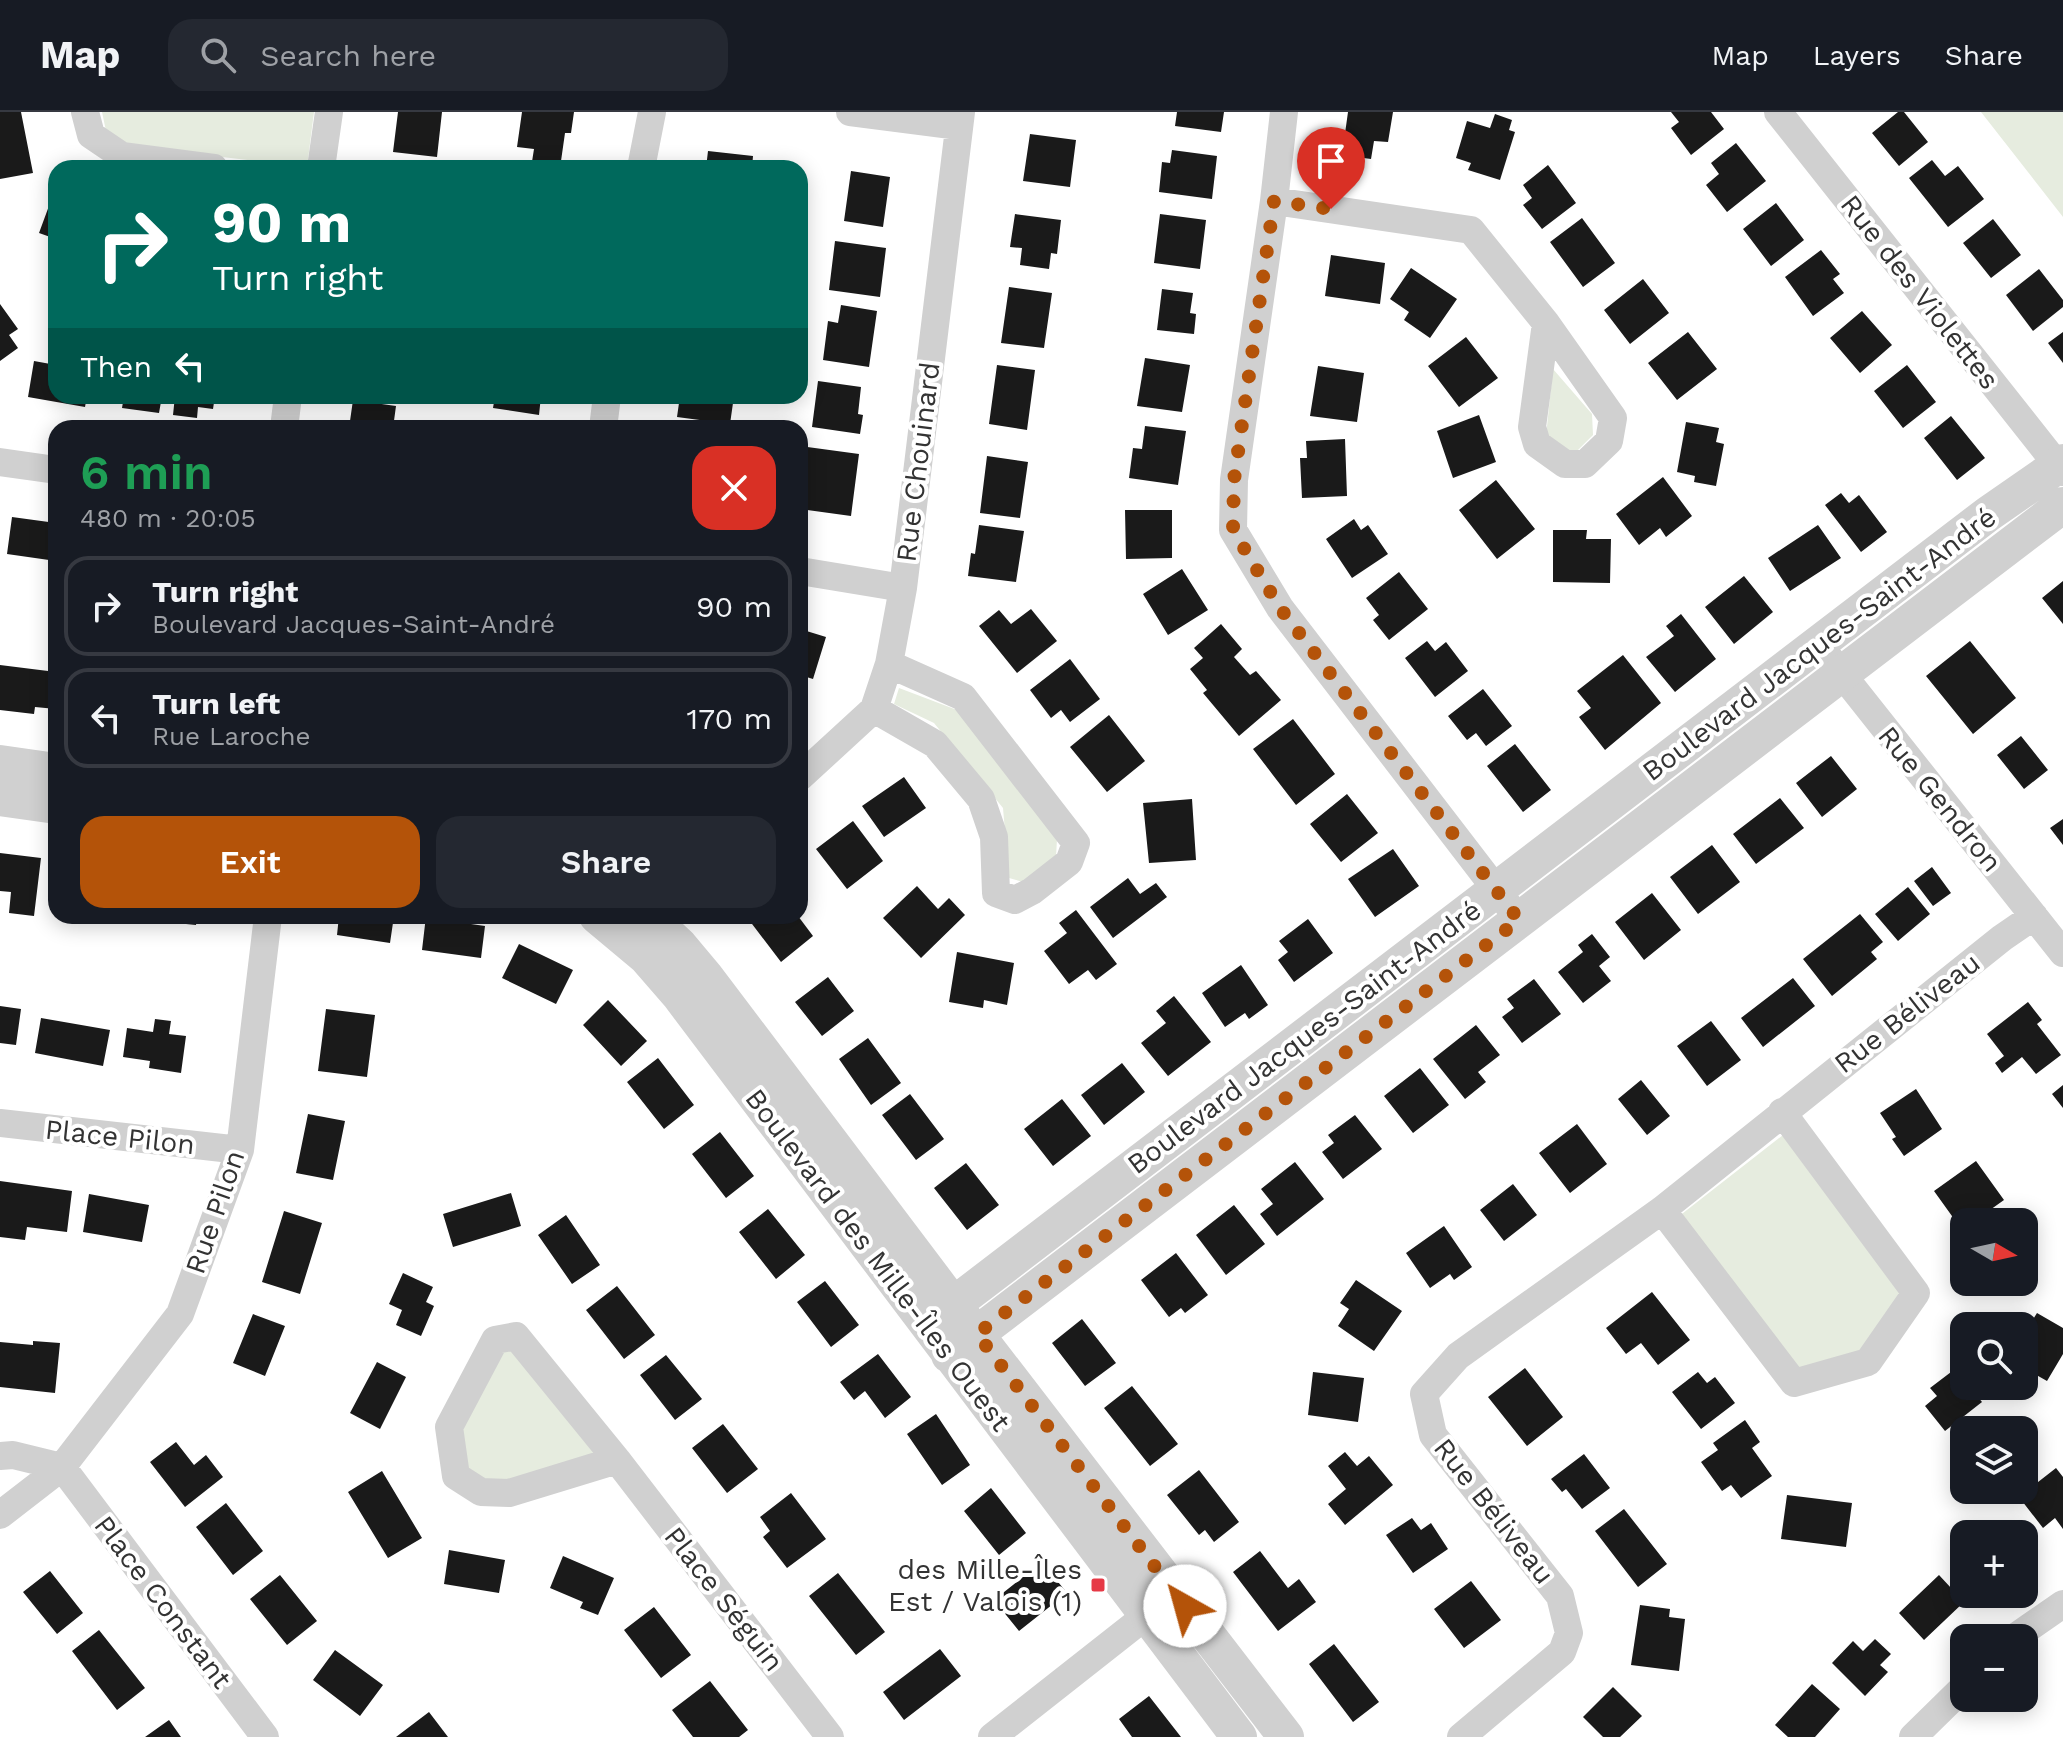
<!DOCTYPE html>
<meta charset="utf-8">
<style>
:root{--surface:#171b24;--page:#242831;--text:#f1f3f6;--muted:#9ea1a6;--line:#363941;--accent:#b45309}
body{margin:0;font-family:"Work Sans",sans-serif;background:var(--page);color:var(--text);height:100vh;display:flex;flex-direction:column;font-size:30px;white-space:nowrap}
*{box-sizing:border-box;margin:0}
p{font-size:26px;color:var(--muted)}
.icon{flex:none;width:44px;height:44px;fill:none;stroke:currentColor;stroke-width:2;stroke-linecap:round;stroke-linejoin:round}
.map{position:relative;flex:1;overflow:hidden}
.sheet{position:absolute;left:48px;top:308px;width:760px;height:504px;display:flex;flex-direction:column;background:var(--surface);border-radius:24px;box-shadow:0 4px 20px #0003}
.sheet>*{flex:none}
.banner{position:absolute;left:48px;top:48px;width:760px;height:244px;border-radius:24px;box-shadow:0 4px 20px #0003;background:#00695c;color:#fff;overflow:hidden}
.needle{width:52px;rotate:99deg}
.fabs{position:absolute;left:1950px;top:1096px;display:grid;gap:16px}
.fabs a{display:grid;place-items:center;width:88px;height:88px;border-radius:16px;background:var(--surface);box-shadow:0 4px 20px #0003;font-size:40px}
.pin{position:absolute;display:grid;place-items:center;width:68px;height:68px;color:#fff;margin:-82px -34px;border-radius:50% 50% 50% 0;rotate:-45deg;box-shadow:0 0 8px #0007}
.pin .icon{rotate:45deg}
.me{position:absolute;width:88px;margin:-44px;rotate:322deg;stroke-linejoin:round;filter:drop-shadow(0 0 6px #0008)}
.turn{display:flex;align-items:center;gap:28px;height:168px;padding:0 32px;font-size:36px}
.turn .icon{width:104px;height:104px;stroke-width:2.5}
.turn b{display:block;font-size:56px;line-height:68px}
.then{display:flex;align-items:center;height:76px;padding:0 32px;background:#0003;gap:16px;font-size:30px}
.round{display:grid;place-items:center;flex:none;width:84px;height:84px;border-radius:24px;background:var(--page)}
.summary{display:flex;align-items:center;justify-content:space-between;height:136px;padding:0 32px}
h1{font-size:48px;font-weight:600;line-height:60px;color:#1e9e55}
.primary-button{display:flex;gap:16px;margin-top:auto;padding:16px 32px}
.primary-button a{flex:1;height:92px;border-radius:24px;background:var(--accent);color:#fff;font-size:32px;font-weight:600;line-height:92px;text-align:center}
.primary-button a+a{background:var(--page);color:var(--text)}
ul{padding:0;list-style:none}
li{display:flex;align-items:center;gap:24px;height:100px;margin:0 16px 12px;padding:0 16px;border:4px solid var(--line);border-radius:24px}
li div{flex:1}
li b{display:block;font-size:30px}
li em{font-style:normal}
header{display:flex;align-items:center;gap:48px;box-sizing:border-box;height:112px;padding:0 40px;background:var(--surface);border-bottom:2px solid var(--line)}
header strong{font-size:38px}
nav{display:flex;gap:44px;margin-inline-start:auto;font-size:28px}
.search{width:560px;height:72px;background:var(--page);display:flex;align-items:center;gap:20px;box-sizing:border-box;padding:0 28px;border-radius:24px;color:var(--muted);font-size:30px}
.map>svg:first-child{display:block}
.green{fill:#e6ecdf}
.building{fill:#1a1a1a}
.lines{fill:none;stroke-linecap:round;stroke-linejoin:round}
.minor{stroke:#d0d0d0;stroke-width:28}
.tertiary{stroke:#d0d0d0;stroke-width:36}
.route{stroke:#b45309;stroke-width:14;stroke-dasharray:0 25.2}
.poi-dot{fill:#e63946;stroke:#fff;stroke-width:3}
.labels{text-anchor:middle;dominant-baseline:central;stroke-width:8;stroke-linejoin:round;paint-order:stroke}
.street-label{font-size:28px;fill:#333;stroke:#fff}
.poi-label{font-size:28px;fill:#333;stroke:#fff;text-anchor:end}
</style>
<header>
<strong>Map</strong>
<div class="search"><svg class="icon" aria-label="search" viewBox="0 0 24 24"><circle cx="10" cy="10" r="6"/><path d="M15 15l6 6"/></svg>Search here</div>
<nav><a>Map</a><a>Layers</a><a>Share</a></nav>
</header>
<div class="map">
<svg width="2063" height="1625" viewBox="0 0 2063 1625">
<rect width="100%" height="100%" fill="#fff"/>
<path class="green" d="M102,0h212l-7,55 -177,-21 -24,-15z
M1981,0h82v105z
M1553,257l39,45 1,21 -17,17 -15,-3 -15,-13z
M899,576l58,22 100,129 -1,18 -33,25 -14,-4 -6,-70 -69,-85 -40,-19z
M1783,1023l120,157 -42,62 -63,17 -120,-154z
M514,1235l84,105 -94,34 -40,-11 -8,-48 42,-75z"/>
<path class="building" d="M0,0h21l12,61 -33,6z
M398,0h44l-5,45 -44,-5z
M522,0h52l-3,21h-6l-5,35h-29l3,-19 -17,-2z
M1177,0h47l-3,20 -46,-6z
M1348,0h45l-5,30 -14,-1 -3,18 -29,-4z
M1671,0h40l13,17 -33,26 -20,-27 8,-6z
M1898,0h6l24,30 -29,24 -27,-33z
M1495,2l17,6 -3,10 6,2 -15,48 -32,-10 3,-7 -15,-5 11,-37 23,7z
M1030,22l46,6 -6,47 -47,-6z
M1736,31l30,38 -39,31 -21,-27 13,-11 -8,-11z
M1172,38l45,6 -5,43 -53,-7 3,-30 8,1z
M708,39l45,5 -1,12h-46z
M1932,48l13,16 13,-10 26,33 -36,28 -39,-49z
M1548,53l28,38 -34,26 -19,-24 9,-7 -9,-13z
M851,59l39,6 -7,50 -39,-6z
M53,83l3,2v42l-17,-6z
M1776,91l28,37 -33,26 -28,-37z
M1015,102l46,6 -4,34 -6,-1 -2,16 -29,-4 2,-17 -12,-1z
M1160,102l46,6 -6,49 -46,-6z
M1582,106l33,45 -32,24 -33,-45z
M1993,107l28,36 -30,23 -28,-35z
M835,129l51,7 -6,49 -51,-7z
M1821,138l19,24 -7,5 11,14 -31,23 -28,-39z
M1331,143l54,8 -5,41 -55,-8z
M1411,156l46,31 -27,39 -26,-18 5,-8 -19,-13z
M2039,157l24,31v7l-30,24 -27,-36z
M1643,167l26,34 -39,31 -26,-34z
M1009,175l43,6 -8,55 -43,-5z
M1162,177l31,4 -3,20 6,1 -2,20 -37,-4z
M0,192l18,25 -9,6 9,13 -18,13z
M841,193l36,6 -8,56 -46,-7 5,-39 10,2z
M1862,199l30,34 -32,28 -30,-35z
M1688,220l29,37 -40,31 -29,-37z
M2063,220v31l-15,-20z
M1466,225l32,41 -39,29 -31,-41z
M1145,246l45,7 -8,47 -45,-6z
M34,249l22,4v31h31l-2,11 -57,-10z
M997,253l38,5 -8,60 -38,-6z
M1907,253l29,37 -33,26 -29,-37z
M1318,254l46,7 -7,49 -47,-6z
M818,269l43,6 -3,27 5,1 -3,19 -48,-7z
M124,284h38l-3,17 -37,-5z
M175,284h40l-2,13 -15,-2 -1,11 -24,-3z
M495,284h46l-2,19 -46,-7z
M680,284h54l-4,28 -53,-7z
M353,288l43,6 -3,22h-44z
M1479,303l17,47 -43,16 -16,-47z
M1951,304l34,42 -28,22 -33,-42z
M1686,310l33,6 -3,14 8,2 -8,42 -22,-4 1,-6 -18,-4z
M1145,314l41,5 -8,54 -49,-7 4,-30 9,1z
M1345,327l2,57 -45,2 -2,-40h7l-1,-17z
M800,334l59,8 -8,62 -51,-7z
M987,344l41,6 -8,56 -40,-5z
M1663,365l29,39 -26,21 -6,-9 -21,17 -23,-31z
M1496,368l39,49 -38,30 -38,-49z
M1841,381l8,10 10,-8 28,37 -26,20 -36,-47z
M1125,398h47v48l-46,1z
M12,405l44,6v38l-49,-7z
M1354,407l7,11 7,-5 20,29 -36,24 -26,-39z
M979,413l45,6 -8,51 -48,-6 3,-23 4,1z
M1818,413l23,33 -51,33 -22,-33z
M1553,418h34l-1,9h25l-1,44 -57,-1z
M1182,457l26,41 -40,25 -25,-41z
M1399,460l29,37 -39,31 -16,-20 6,-5 -13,-17z
M1744,464l29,36 -39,32 -29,-37z
M2063,469v43l-21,-26z
M1031,497l26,32 -40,32 -38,-47 20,-16 12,14z
M1681,502l35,45 -41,33 -29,-35 28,-21 -8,-10z
M1221,512l21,25 -8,8 16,18 6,-4 25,29 -42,36 -36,-43 4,-3 -17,-21 13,-11 -9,-10z
M800,517l26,8 -13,42 -13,-4z
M1427,529l8,10 11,-9 22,29 -33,26 -30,-39z
M1970,529l46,57 -43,36 -47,-58z
M1623,543l38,48 -56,47 -26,-33 12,-9 -14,-17z
M1070,547l30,40 -30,23 -9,-12 -10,8 -21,-28z
M0,553l56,7v37l-21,-2 -1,7 -34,-4z
M1483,577l29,37 -26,20 -10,-13 -9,7 -19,-24z
M1109,603l36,46 -38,31 -37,-45z
M1293,607l42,55 -39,31 -43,-56z
M2021,624l27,34 -24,19 -27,-34z
M1515,632l36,46 -28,22 -36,-46z
M1831,644l26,33 -35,28 -26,-34z
M904,665l22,31 -42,29 -22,-31z
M1347,682l31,39 -37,29 -31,-38z
M1780,686l24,30 -48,36 -23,-30z
M1192,687l4,61 -47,3 -6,-60z
M2063,707v26l-13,-17z
M853,709l30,40 -36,28 -31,-40z
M1712,733l28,37 -42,32 -28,-37z
M1393,737l26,37 -44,31 -27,-38z
M0,741l41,5 -7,58 -25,-3 2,-21 -11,-1z
M1932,755l19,26 -18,13 -19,-25z
M1128,766l12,16 16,-11 11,14 -54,41 -23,-31z
M917,774l21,23 11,-11 16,17 -44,43 -38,-40z
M1908,775l22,27 -32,27 -23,-27z
M1652,781l29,37 -37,30 -29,-38z
M1076,798l41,54 -21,16 -8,-10 -19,14 -25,-33 23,-18 -8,-10z
M1860,802l23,28 -12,10 6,7 -45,37 -29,-37z
M177,804h20l-1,9 -20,-2z
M339,804h55l-4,27 -53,-8z
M426,804h46l-1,8 14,2 -4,32 -59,-8z
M746,804h52l15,20 -32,26z
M1308,807l25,34 -39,29 -16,-22 10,-8 -9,-11z
M1592,822l18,23 -11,9 12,15 -28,22 -25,-31 25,-20 -5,-7z
M519,832l54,26 -17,34 -54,-26z
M957,840l57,11 -7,42 -23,-5 -1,8 -34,-6z
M1241,853l27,40 -19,14 -4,-6 -20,14 -23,-34z
M828,865l26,34 -32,25 -27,-34z
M1793,866l22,28 -52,41 -22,-29z
M1534,867l27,35 -39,29 -20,-26 12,-9 -7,-9z
M1174,884l37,46 -43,34 -27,-33 25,-20 -10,-12z
M608,888l39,41 -26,25 -38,-41z
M2028,890l14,18 -5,4 24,31 -25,19 -14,-17 -20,16 -7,-10 9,-7 -17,-22z
M0,894l21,3 -5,36 -16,-2z
M326,897l49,6 -8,62 -49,-6z
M41,906l69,12 -7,36 -68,-13z
M155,907l16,2 -2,13 17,2 -5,37 -32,-5 1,-7 -27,-4 4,-29 26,4z
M1711,909l30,39 -34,26 -30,-40z
M1476,913l24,30 -22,17 8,10 -21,17 -32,-40z
M868,926l33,45 -30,22 -32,-46z
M658,946l36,47 -30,24 -37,-47z
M1122,951l23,29 -41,33 -23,-30z
M1420,956l29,37 -36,28 -29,-37z
M1641,968l29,36 -23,19 -29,-36z
M2063,973v23l-11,-14z
M1916,977l26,40 -38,27 -12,-17 4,-2 -16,-24z
M910,982l34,45 -28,21 -34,-45z
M1062,987l29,37 -38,30 -29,-37z
M308,1002l37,7 -12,59 -37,-7z
M1355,1003l27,34 -39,30 -21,-27 12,-9 -6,-8z
M1577,1012l30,40 -37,29 -31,-40z
M720,1020l34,44 -28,22 -34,-44z
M1976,1049l28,39 -31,22h-9l-2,8 -28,-39z
M1295,1050l29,37 -47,37 -17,-22 13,-10 -12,-15z
M966,1051l33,42 -32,25 -33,-42z
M0,1069l72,10 -5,41 -40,-5 -2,13 -25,-3z
M1513,1072l24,31 -33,26 -24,-31z
M511,1081l10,33 -68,21 -10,-33z
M89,1082l60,11 -7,37 -59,-10z
M1234,1093l31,39 -39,31 -30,-40z
M768,1097l37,46 -29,24 -37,-47z
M284,1099l38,12 -22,71 -38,-12z
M566,1103l34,50 -28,19 -34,-49z
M1444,1114l28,41 -18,13 -4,-6 -20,14 -24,-35z
M1176,1141l32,42 -23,18 -4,-5 -12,9 -28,-37z
M403,1161l30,14 -7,15 8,4 -13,30 -25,-11 6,-15 -13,-6z
M1356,1168l46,31 -28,40 -36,-25 11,-17 -9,-6z
M825,1169l34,44 -28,22 -34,-45z
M617,1174l38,49 -31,24 -38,-49z
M1652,1180l38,48 -32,25 -17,-22 -15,11 -20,-26z
M2037,1201l26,15v26l-16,27 -23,-13v-34z
M253,1202l32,12 -20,50 -32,-13z
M1082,1207l34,44 -31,23 -33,-43z
M33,1229l27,2 -5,50 -55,-6v-45l33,3z
M878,1242l33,43 -26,21 -20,-27 -11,9 -14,-18z
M666,1243l36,44 -27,21 -35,-45z
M377,1250l29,15 -26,52 -30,-16z
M1525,1256l38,49 -36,29 -39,-49z
M1955,1257l9,11v6h5l13,16 -37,29 -20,-25 12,-10 -7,-8z
M1313,1260l51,6 -6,44 -50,-7z
M1698,1260l9,11 8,-6 20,26 -34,26 -29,-37z
M1132,1274l46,58 -28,22 -46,-58z
M936,1302l34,51 -28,20 -35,-51z
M1745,1308l15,22 -8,6 20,28 -31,22 -10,-13 -9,6 -21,-29 17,-12 -5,-7z
M723,1312l35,45 -31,24 -35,-45z
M176,1330l18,23 12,-10 17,22 -38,30 -35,-45z
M1345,1340l12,14 12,-10 24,29 -48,40 -17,-21 18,-15 -18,-23z
M1584,1342l26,34 -28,21 -16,-20 -4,3 -11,-13z
M2056,1356l7,9v52l-8,-11 -12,10 -24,-31z
M1199,1358l40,52 -25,20 -9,-12 -6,5 -32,-40z
M382,1359l40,67 -34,20 -40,-66z
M991,1376l35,45 -27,22 -35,-44z
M791,1381l35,46 -39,29 -24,-31 7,-6 -10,-14z
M1787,1383l65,8 -6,44 -65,-8z
M226,1391l37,48 -30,24 -37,-48z
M1624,1397l43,55 -29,23 -43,-56z
M1412,1406l9,12 10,-7 17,26 -35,24 -27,-38z
M449,1438l56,10 -6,33 -55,-9z
M1260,1439l28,37 11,-9 17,23 -38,29 -45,-59z
M563,1444l51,22 -16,37 -18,-7 3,-6 -33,-14z
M1042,1450l25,31 -48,38 -25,-31z
M50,1459l33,42 -26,21 -34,-42z
M838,1461l47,59 -29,23 -47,-59z
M280,1463l37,46 -30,24 -37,-46z
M1939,1463l25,27 -40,38 -25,-27z
M1471,1469l30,39 -37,28 -30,-39z
M1640,1493l30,4 -1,8 16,2 -6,52 -48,-6z
M654,1495l37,48 -30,23 -37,-48z
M99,1518l46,58 -28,22 -45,-59z
M1875,1527l16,15 -11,11 8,7 -23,24 -33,-33 21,-22 10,10z
M1334,1532l45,58 -26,20 -44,-58z
M940,1537l21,27 -57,44 -21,-28z
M335,1538l48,35 -23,31 -47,-36z
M710,1569l38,49 -9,7h-46l-21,-27z
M1812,1572l28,25 -25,28h-27l-13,-12z
M1613,1575l29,29 -22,21h-17l-20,-20z
M1149,1584l32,41h-49l-13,-18z
M429,1600l19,25h-52z
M169,1608l12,17h-36z"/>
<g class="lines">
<path class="minor" d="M85,0l6,23 31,21 92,12
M850,0l109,14
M1284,0l-10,89 -40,279 -1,50 47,78 228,297
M1778,0l285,360
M321,56l8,-56
M641,56l11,-56
M1274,89l197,29 75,93 67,95 -4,23 -24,23h-20l-28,-20 -5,-17 14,-104
M284,316l4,-32
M603,316l4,-32
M0,350l56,8
M800,459l103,17
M1818,532l245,309
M874,597l61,35 46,55 13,38 2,56 19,7 17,-9 37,-29 7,-19 -113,-146 -74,-33
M800,665l74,-68 15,-45 14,-76 58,-476
M0,1011l240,27
M1662,1098l132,173 74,-21 48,-69 -134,-181
M0,1344l13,-1 49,12 203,270
M617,1348l-108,33 -28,-1 -25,-16 -7,-49 46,-87 21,-4 101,124 213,277
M0,1403l62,-48 118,-153 60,-164 28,-234
M2014,1526l49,-34
M992,1625l169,-133
M1461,1625l101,-85 7,-19 -9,-37 -127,-161 -9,-41 34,-38 204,-146 340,-272 32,-22
M1913,1625l51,-50"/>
<path class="tertiary" d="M0,651l56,8
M0,686l56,8
M597,804l49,41 33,38 560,742
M648,804l32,30 26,31 234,310 346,450
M928,1212l1060,-810 75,-52
M949,1243l1114,-850"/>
</g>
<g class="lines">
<path class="route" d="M1185,1494l-208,-272 542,-414 -239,-312 -47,-78 1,-50 40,-279 57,8"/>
</g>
<rect class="poi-dot" x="1090" y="1465" width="16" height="16" rx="4"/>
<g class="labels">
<g class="street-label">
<text transform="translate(1920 180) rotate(52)">Rue des Violettes</text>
<text transform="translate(918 350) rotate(-83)">Rue Chouinard</text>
<text transform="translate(1819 532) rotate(-37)">Boulevard Jacques-Saint-André</text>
<text transform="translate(1940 687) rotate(51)">Rue Gendron</text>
<text transform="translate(1907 901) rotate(-38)">Rue Béliveau</text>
<text transform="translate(1304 925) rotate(-37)">Boulevard Jacques-Saint-André</text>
<text transform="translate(120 1025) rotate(6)">Place Pilon</text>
<text transform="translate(215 1100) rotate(-71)">Rue Pilon</text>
<text transform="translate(878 1148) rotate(53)">Boulevard des Mille-Îles Ouest</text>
<text transform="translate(1494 1399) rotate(52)">Rue Béliveau</text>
<text transform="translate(724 1487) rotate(52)">Place Séguin</text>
<text transform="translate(163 1490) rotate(53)">Place Constant</text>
</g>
<g class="poi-label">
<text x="1082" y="1457">des Mille-Îles<tspan x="1082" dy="32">Est / Valois (1)</tspan></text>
</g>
</g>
</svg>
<div class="fabs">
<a><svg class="needle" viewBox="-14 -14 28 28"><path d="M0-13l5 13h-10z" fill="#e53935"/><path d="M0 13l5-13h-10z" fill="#9ea1a6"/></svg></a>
<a><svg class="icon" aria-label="search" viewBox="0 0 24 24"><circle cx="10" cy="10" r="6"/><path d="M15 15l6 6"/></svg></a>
<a><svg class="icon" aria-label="layers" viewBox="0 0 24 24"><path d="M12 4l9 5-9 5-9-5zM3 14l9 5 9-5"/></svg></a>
<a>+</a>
<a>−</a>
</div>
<div class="pin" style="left:1331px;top:97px;background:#d93025"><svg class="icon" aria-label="arrive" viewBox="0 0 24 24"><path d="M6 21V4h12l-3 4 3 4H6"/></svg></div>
<svg class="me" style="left:1185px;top:1494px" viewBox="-20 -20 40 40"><circle r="19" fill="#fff"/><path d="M0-13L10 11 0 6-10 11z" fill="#b45309"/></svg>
<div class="banner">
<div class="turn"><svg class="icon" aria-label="right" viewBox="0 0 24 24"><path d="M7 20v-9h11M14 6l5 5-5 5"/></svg><div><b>90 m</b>Turn right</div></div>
<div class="then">Then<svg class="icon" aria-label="left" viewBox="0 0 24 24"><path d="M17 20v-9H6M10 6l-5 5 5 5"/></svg></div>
</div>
<section class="sheet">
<div class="summary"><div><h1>6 min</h1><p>480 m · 20:05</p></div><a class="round" style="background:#d93025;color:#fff"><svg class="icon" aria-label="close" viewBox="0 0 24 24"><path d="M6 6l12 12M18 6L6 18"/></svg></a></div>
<ul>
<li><svg class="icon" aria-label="right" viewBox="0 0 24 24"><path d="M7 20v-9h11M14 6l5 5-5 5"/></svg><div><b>Turn right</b><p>Boulevard Jacques-Saint-André</p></div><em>90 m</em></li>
<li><svg class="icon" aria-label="left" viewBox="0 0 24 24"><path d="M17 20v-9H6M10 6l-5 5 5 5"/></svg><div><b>Turn left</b><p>Rue Laroche</p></div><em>170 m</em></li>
</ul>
<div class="primary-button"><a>Exit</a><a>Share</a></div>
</section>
</div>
